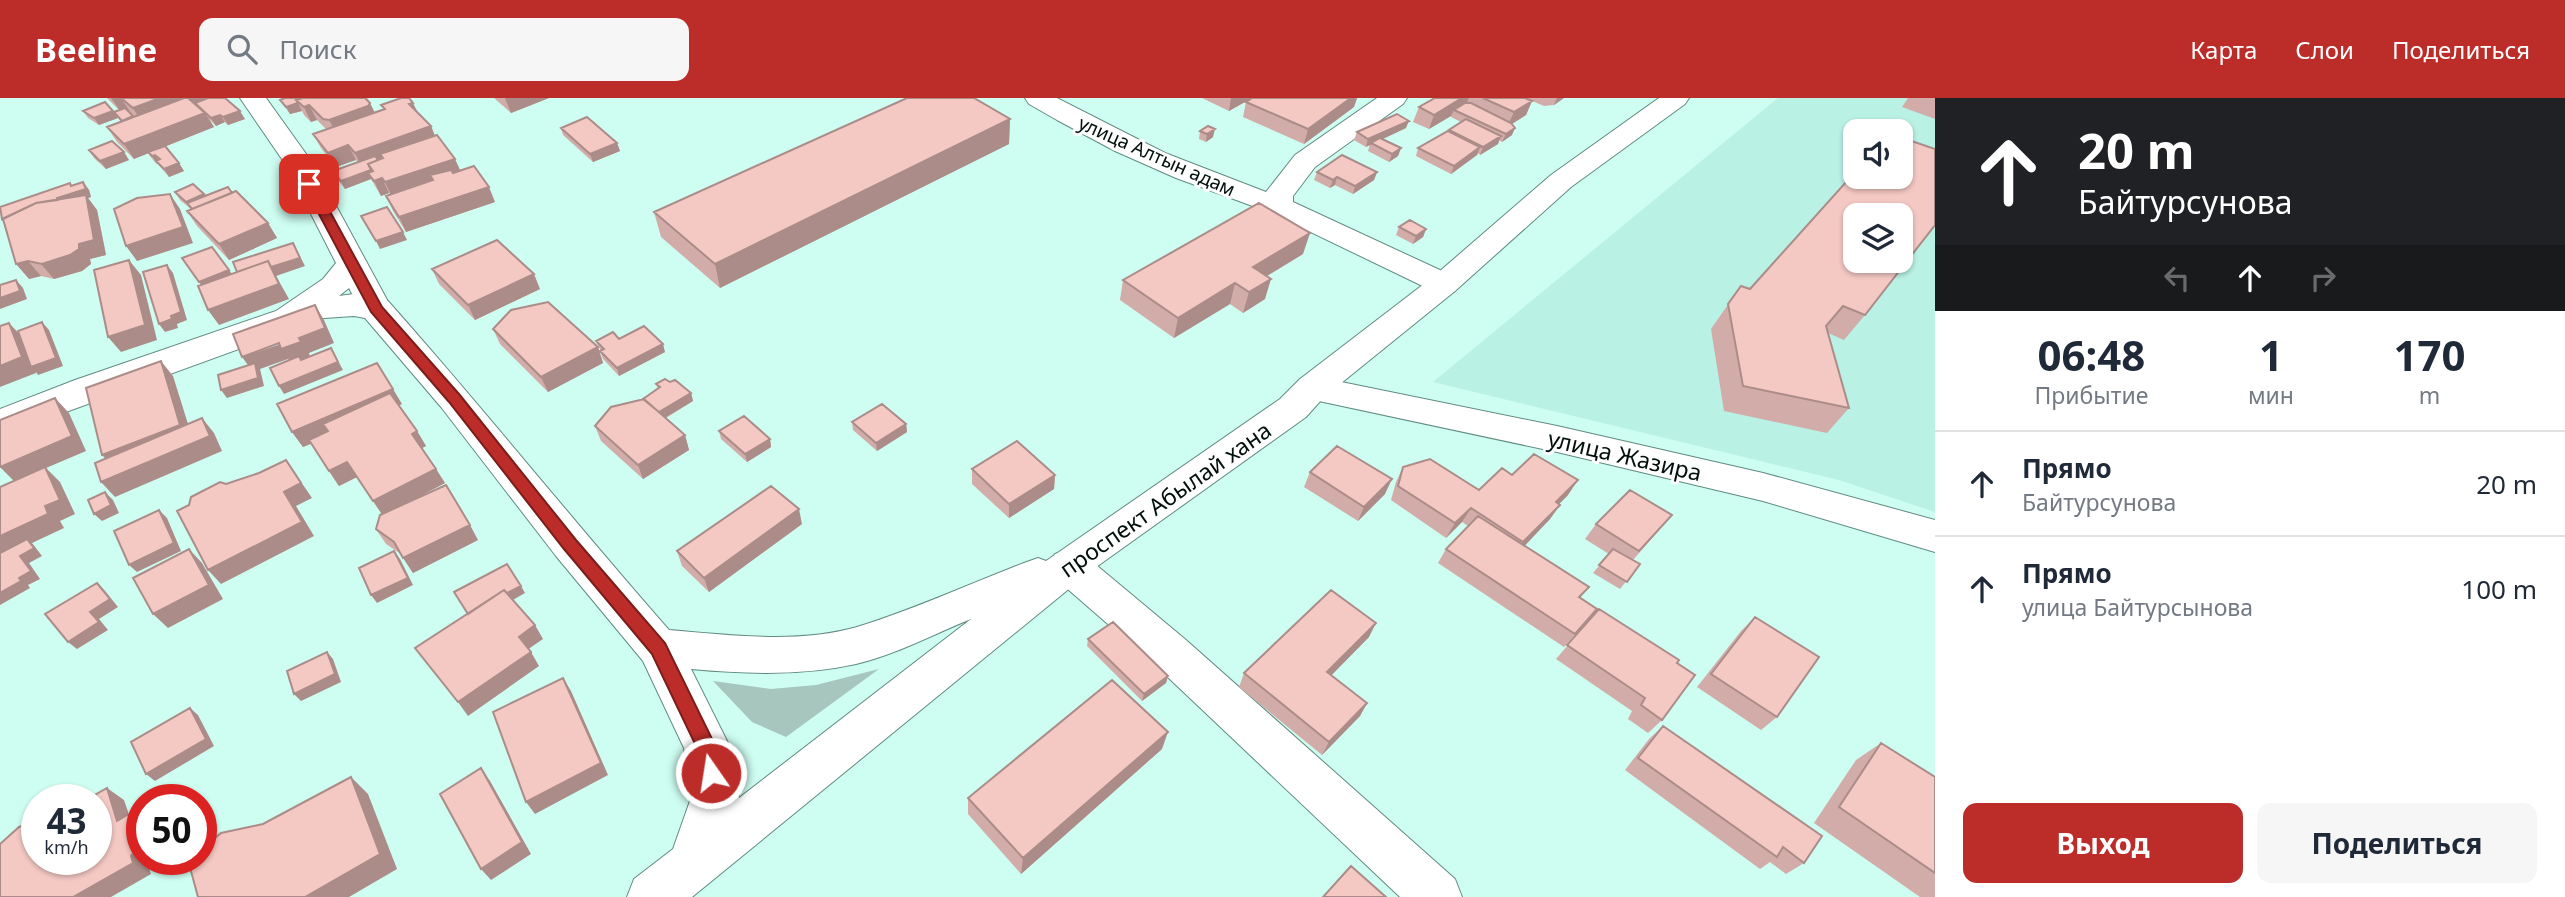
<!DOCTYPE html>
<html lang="ru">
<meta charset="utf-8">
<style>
:root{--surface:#fff;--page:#f6f6f7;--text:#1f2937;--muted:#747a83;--line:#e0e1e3;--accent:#bc2d2a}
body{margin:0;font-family:"Noto Sans",sans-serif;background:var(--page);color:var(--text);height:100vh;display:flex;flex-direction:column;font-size:26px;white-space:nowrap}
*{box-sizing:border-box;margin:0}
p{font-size:23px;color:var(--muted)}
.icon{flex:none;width:38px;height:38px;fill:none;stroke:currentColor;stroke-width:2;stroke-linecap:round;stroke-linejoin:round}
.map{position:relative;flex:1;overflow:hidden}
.side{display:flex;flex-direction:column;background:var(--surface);width:630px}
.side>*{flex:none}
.top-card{background:#202124;color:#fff;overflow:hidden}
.fabs{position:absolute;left:1843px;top:21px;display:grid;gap:14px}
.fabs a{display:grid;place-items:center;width:70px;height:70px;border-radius:14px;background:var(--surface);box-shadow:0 2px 5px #0004;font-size:35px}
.speed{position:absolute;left:21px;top:686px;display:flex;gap:14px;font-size:35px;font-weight:700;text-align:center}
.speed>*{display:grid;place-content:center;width:91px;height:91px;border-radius:50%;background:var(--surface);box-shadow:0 2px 5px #0004;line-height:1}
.speed small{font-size:18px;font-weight:400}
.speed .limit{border:10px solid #d22;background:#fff;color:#111}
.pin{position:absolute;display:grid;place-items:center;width:60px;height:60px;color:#fff;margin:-30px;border-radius:14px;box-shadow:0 4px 10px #0006}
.me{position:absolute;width:77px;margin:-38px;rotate:347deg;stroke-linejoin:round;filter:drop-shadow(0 0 5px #0008)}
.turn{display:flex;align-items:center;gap:24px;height:147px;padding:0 28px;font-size:32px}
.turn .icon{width:91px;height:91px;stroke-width:2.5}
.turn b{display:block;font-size:49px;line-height:60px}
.lanes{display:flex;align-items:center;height:66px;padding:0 28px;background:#0003;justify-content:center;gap:35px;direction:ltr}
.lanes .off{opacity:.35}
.eta{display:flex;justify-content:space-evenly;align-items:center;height:119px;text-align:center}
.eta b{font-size:42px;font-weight:700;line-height:49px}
.action{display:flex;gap:14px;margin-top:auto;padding:14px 28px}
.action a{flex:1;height:80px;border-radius:14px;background:var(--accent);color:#fff;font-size:28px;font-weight:700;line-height:80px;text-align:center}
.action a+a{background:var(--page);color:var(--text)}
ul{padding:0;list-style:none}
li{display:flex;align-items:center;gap:21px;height:105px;padding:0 28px;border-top:2px solid var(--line)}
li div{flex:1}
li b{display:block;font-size:26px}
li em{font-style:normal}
header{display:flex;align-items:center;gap:42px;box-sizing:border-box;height:98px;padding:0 35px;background:var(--accent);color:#fff}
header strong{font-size:33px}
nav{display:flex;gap:38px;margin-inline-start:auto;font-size:24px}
.search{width:490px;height:63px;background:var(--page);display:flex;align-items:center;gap:18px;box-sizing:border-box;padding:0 24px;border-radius:14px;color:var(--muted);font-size:26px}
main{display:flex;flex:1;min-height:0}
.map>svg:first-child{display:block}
.built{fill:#b9f1e4;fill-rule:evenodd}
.green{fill:#a7c6be}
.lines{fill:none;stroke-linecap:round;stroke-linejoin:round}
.minor-casing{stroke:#608b81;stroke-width:2}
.tertiary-casing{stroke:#608b81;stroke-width:2}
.secondary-casing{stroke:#608b81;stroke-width:2}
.minor{fill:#fff;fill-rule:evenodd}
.tertiary{fill:#fff;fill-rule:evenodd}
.secondary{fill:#fff;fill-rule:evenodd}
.wall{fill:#d2aca8}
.shaded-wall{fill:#ab8c88}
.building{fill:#f4c8c3;stroke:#ab8c88;stroke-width:2;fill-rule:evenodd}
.route{fill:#bc2d2a;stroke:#7a1d1b;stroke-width:2}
.labels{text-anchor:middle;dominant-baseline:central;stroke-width:6;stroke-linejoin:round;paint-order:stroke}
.far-street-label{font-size:19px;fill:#02100d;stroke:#fefefe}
.street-label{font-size:23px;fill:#02100d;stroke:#fefefe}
</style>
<header>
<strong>Beeline</strong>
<div class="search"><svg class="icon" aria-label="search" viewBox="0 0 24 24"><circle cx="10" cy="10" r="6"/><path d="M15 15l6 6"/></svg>Поиск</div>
<nav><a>Карта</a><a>Слои</a><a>Поделиться</a></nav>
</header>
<main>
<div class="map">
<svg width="1935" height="799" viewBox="0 0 1935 799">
<rect width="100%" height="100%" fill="#cefdf1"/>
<path class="built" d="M1778,0h157v414l-96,-32 -406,-98zM1855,33h45v46h-45zM1855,117h45v46h-45z"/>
<path class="green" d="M879,571l-93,68 -34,-15 -39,-41 58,8 45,-4z"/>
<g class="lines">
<g class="minor-casing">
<path id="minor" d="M1025,0h32l108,55 101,39 29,-37 82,-57h30l-4,6 -88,63 -22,29v6l162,75 5,7 -5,7 -11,3 -11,-3 -164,-79 -93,-34 -61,-27 -58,-31 -28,-16z
M1312,278l245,50 206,47 172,47v32l-172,-51 -206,-49 -257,-55 -6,-9 6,-9z
M1069,452l14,4 103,86 269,239 7,18h-62l-244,-231 -101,-88 -6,-12 6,-12z"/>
</g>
<g class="tertiary-casing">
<path id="tertiary" d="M240,0h26l48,67 78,144 -4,8 -12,3 -12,-3 -15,-29 -49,39 -12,3 -12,-3 -5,-8 5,-8 47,-32 13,-16 -50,-98z"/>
</g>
<g class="secondary-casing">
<path id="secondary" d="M1659,0h30l-4,6 -114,83 -116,104 -131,106 -18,20 -214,153 -400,327h-65l7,-18 39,-30 18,-51 -7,-50 -41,-87 -87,-105 -115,-149 -76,-89 -11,-2 -30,2 -324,118v-27l75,-29 233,-80 46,-6 34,7c96,108 186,221 281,329 61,5 128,14 188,-3 56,-17 112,-43 167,-64l14,-5 8,3 234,-162 20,-20 133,-102 118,-102zM971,521l-232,179 -9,-51 -39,-78c56,5 110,7 165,-5 39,-9 78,-30 115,-45z"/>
</g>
<use href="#minor" class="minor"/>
<use href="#tertiary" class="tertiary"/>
<use href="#secondary" class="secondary"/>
</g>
<path class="wall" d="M107,0h100l38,21 -17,6 -3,-3 -9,4 -7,-7 5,8 -48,19 18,25 -15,6 -11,-13h-1l-4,-4 -5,-7 -14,6 -17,-17 -10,-15 14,-5 -3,-4 -19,7 -11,-7 -5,-7 31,1 5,-2z
M285,0h85l-4,1 4,4 4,9 9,-3 -2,-4 37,8 13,13 4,10 25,35 35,31 -89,30 -13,-21 -7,-15 4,-2 -1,-1 -8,3 -10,-17 -26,10 -8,-10 -4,-8 25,-8 -2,-3 -20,7 -15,-19 -8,-14 13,-5 -9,-9 -6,2 -7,-7 -2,-4 -12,3 -10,-14z
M494,0h55l-38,15z
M1202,0h155l-3,9 -50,37 -61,-27 3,-15 4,-3 -21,12z
M1435,0h129l-10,7 -10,1 -12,-5 -6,14 -14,9v11l-10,7 -3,-2 -1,4 -18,11 -2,-2 -1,2 -26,19 -35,-18 2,-8 30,-17 1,-1 12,-8 -10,-5v-1l-22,13 -16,-7 6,-15z
M1908,0h27v21l-33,-12z
M1010,21l-1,25 -289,144 -59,-51 -7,-25z
M561,30l56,15 3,8 -27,11 -30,-27z
M1406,30l-24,11 19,9 -3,8 -9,6 -21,-11 2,-7 -4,3 -12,-7 3,-8z
M1200,33l13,6 -7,5 -7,-3z
M89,52l40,10 -23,9 -12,-11z
M1317,74h60l-3,8 -21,14 -18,-9 -5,3 -16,-8z
M1855,74l10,143 -21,25 -16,-7 21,75 -22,25 -103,-22 -13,-82 30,-43 9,3z
M83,84l6,8 2,7 -3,1 9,12 9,45 -16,4 1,5 -9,7 -28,8 -13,-3 -12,3 -27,-60 68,-36 2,3z
M175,94l29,2 2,2 26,-3 36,30 9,15 -48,22 -32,-34 -10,-15 4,-2 -11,-9z
M1399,129l27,2 -3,8 -10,7 -17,-9z
M1303,156l-36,22 -2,23 -22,14 -13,-9 -56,34 -54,-38 3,-20z
M432,171l108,20 -65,31 -36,-36z
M493,231l105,18 5,16 -55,29 -48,-48z
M619,241l46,13 -46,24 -16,-17 -3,-8h1l-5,-10z
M670,284l21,11 2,8 -27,17 19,17 4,15 -46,29 -42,-38 -6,-15 63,-37 -2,-5z
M402,306l-3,2 18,25 9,15 -4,2 23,35 -31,16 64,41 -65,33 -12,-19 -15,-10 -10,-15 6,-15 -25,-37 -18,9 -28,-42 -8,3 -11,-15z
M852,324l54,2 1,8 -30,19 -24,-21z
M719,333l51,8 1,8 -24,15 -26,-23z
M1403,369l76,23 33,-15 56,20 -9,9 1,1 -10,14 -26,27 65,41 -9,11 17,11 -33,38 -126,-84 8,-14 22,-23 -6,-4 -16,16 -55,-38 5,-18z
M972,371l83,6 -1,14 -45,29 -37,-34z
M1310,374l75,22 -27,27 -54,-34z
M802,426l-93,68 -27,-26 -5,-15z
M1596,426l64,5 -27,31 7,4 -20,25 -27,-16 16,-19 -24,-15z
M1599,511l78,54 -15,57 -14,13 -20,-14 4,-8 -76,-52z
M1755,519l22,100 -16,13 -64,-43 44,-56z
M1369,539l-38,38 36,28 -7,13 -38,39 -83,-68 5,-14z
M1088,541l80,37 -2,7 -24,18 -55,-55z
M1663,628l141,137 -18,11 -16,-12 -10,7 -135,-99 24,-31z
M1881,645l54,34v120h-15l-106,-74 42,-63z
M1162,651l-141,125 -53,-60v-16z"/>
<path class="shaded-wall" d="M111,0h10l8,12 -8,2z
M160,0h47l-65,25 -9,-15z
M505,0h44l-38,15z
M1231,0h21l-23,13z
M1351,0h6l-3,9 -50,37 4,-15z
M1462,0h7l-4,9 -11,3 -3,6 -22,13 5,-14z
M1557,0h7l-10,7z
M1532,3l-6,14 -19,12 7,-15z
M298,5l4,8 -12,3 -4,-7z
M370,5l7,14 -40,17 -8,-14z
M413,5l7,14 -11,-13z
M309,7l8,15 -6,2 -7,-15z
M113,13l5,7 -19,7 -5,-7z
M240,13l5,8 -17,6 -5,-8z
M205,15l9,14 -80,32 -10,-15z
M220,17l5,7 -9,4 -5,-8z
M1010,21l-1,25 -289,144 -5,-24z
M1409,23l-3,7 -40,19 2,-8z
M431,28l6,15 -57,13 3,7 -21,7 -7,-15z
M1515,30l-3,7 -10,7 4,-8z
M1215,31l-2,8 -7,5 1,-8z
M1501,38l-3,8 -18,11 3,-8z
M617,45l3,8 -27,11 -3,-8z
M348,47l8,15 -20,7 -8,-14z
M1480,49l-3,8 -26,19 3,-8z
M1401,50l-3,8 -9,6 3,-8z
M124,54l5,8 -23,9 -6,-8z
M155,57l6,8 -5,-2 2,3h-1l-5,-8z
M455,61l7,15 -32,1 4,8 -42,14 -7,-15z
M179,65l5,8 -15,6 -5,-8z
M371,72l4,7 -7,-4 3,6 -26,10 -4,-8z
M1377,74l-3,8 -21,14 2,-8z
M1337,79l-2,8 -5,3 3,-8z
M382,80l7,15 -8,3 -7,-15z
M83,84l6,8 2,7 -3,1 9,12 9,45 -16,4 1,5 -9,7 -28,8 -52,-60 55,-21 14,-12 -1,-3 6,9z
M489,89l6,15 -89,30 -7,-15z
M170,96l10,15 13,34 -56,18 -11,-15z
M204,96l6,8 -18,8 -6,-8z
M268,125l9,15 -48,22 -10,-16z
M1426,131l-3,8 -10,7 3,-8z
M403,134l4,8 -27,9 -4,-8z
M1310,135l-7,21 -56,34 6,-21z
M293,145l12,23 -29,10 13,23 -70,26 -11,-15 36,-24z
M129,162l12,15 16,65 -36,12 -13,-15z
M28,163l13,15 -12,3 -13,-15z
M167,167l6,8 14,47 -10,4 1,4 -13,4 -6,-8 12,-8z
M229,172l6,8 -30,12 -6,-8z
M534,176l6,15 -65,31 -7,-15z
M1271,181l-6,20 -22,14 6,-21z
M16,182l7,8 4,11 -27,10v-11z
M1235,185l-5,21 -56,34 4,-20z
M315,207l9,15 10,23 -25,10 1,4 -19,7 -3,-5 -28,10 4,17 -37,12 -6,-8 32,-18 -11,-15 57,-19z
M42,224l7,8 14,36 -25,9 -2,-3v1l-36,14v-21l9,-43 14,15z
M663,246l2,8 -46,24 -2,-8z
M598,249l5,16 -55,29 -7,-15z
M331,250l12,22 -59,24 -5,-8z
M161,263l12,15 20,64 -77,30 -14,-15z
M393,291l9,15 -99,43 -11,-15z
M691,295l2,8 -32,19 -2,-8z
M55,300l14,15 17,38 -40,17 14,14 15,32 -15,7 4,7 -32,15 10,13 -13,7 11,16 -12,6 2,3 -30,17v-12l19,-15 1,-22 -20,2v-22l15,-54 -15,-15z
M202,320l12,15 8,18 -107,46 -14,-15z
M906,326l1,8 -30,19 -1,-8z
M417,333l9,15 -6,3 -8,-15z
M685,337l4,15 -46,29 -5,-14z
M770,341l1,8 -24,15 -2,-8z
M286,362l26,38 -16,8 18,30 -93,48 -13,-14 76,-78z
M347,364l10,15 -18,9 -10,-15z
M436,371l9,14 -62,33 -10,-15z
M1055,377l-1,14 -45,29v-14z
M1392,381l-7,15 -27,27 6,-14z
M1578,382l-10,15 -22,22 10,-15z
M105,394l8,8 6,13 -17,8 -8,-7z
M1560,407l-10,14 -36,38 9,-15z
M1471,410l-9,14 -16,16 9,-15z
M799,411l3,15 -93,68 -5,-14z
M159,412l8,8 14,33 -44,21 -8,-7z
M470,427l8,15 -65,33 -10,-15z
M189,451l13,14 21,36 -55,29 -15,-14z
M394,453l6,8 13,26 -36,18 -6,-8z
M97,485l8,8 13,16 -19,12 9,11 -31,19 -9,-7 22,-30z
M521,488l4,7 -51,29 -5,-7z
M1376,525l-7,14 -48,49 6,-14z
M535,527l8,14 -16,11 -8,-13z
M327,554l6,7 8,23 -40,19 -7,-7z
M531,554l8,14 -71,50 -10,-14z
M1168,578l-2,7 -24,18 2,-7z
M563,580l8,13 37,84 -73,39 -9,-12z
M1367,605l-7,13 -38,39 7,-13z
M190,610l8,7 16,31 -59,35 -9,-7z
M1168,634l-6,17 -141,125 2,-16z
M481,670l9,13 41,73 -40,26 -10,-11z
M351,679l17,17 29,75 -48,28h-44z
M107,690l17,12 11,32 -18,-11z
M137,719l5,4v19z
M142,744v17h13l-6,9 2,6 -40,23h-38l58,-41z"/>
<path class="building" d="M121,0h39l-27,10z
M184,0h4l17,15 -81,31 -17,-17z
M208,0h17l15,13 -17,6 -3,-2 -9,3 -16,-15z
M285,0h18l-7,2 2,3 -12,4 -6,-7z
M303,0h62l5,5 -2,3 -39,14 -6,-1 -14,-14 -5,2 -8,-7z
M401,0h8l4,5 -4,1 22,22 -76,27 -7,-8 -20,8 -15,-19 72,-25 -4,-4z
M907,0h67l36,21 -295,145 -61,-52z
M1252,0h99l-43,31 -62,-27z
M1435,0h27l-28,17 -15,-8z
M1483,0h42l7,3 -18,11z
M105,4l8,9 -19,7 -11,-7z
M1465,5h6l40,20 4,5 -9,6 -52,-24z
M125,10l8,8 -11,5 -8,-9z
M1397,16l12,7 -41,18 -11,-7z
M587,19l30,26 -27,11 -29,-26z
M1466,21l35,17 -18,11 -34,-17z
M1208,28l7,3 -8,5 -7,-3z
M1448,33l32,16 -26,19 -36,-18z
M437,37l18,24 -70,23 -3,-4 -8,3 -6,-8 5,-2 -5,-7 15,-6 -3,-4z
M1900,39l35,12v76l-70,90 -22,-9 -17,20 23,82 -106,-22 -15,-82 13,-18 9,3 105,-117v5h45zM1855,117h45v46h-45z
M1380,40l21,10 -9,6 -21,-11z
M112,43l12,11 -24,9 -11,-11z
M165,48l14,17 -15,6 -8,-8 4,-2 -5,-4 -3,1 -4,-4z
M1342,57l35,17 -22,14 -18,-9 -4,3 -16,-8z
M375,58l3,4 -10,4 3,6 -30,11 -8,-10z
M474,68l15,21 -90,30 -13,-21 47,-16 -3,-5 21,-5 2,3z
M83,84l3,7 -29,9 1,2 -22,3 -34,16 -2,-12 70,-24 1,3z
M193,86l11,10 -18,8 -11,-10z
M228,89l4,6 -40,16 -5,-6z
M236,93l32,32 -49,21 -32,-33z
M170,96l13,33 -57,19 -12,-37 23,-11z
M86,97l8,45 -15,4v5l-9,6 -28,9 -14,-3 -12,3 -13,-45 33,-16z
M1259,105l51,30 -57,34 18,12 -22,13 -14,-9 -57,35 -55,-38z
M387,109l16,25 -27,9 -15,-25z
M1410,122l16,9 -10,7 -17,-9z
M497,142l37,34 -66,31 -36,-36z
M293,145l7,15 -29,9 -3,-6 -31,11 -4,-10z
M212,149l17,23 -30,12 -17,-24z
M129,162l16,65 -37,12 -14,-67z
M268,163l11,23 -71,26 -10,-24z
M167,167l14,47 -10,4 1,3 -13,5 -16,-52z
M16,182l4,11 -20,7v-13z
M548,204l50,45 -57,30 -48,-48 18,-19z
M315,207l10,23 -26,10 2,4 -20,7 -2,-6 -37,14 -9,-23z
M42,224l14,36 -25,9 -13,-36z
M9,225l13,34 -22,9v-40z
M644,228l19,18 -46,24 -17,-17 4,-2 -8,-8 17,-9 6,7z
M331,250l7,14 -59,24 -9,-18 29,-12 2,4z
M161,263l19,64 -78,30 -16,-67z
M255,265l3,15 -37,12 -3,-15z
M377,265l16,26 -101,43 -15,-28z
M665,281l5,3 5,-2 16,13 -32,19 -16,-13 17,-12 -4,-3z
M390,295l27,38 -5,3 24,35 -63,32 -26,-39 -18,9 -20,-31 19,-9 -5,-7z
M55,300l17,38 -72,31v-47z
M644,301l41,36 -47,30 -43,-39 16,-19z
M882,306l24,20 -30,19 -24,-21z
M744,318l26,23 -25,15 -26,-23z
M202,320l8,18 -109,46 -6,-19z
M1017,343l38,34 -46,29 -37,-35z
M1337,348l55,33 -28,28 -54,-35z
M1534,356l44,26 -22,22 4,3 -37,37 -52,-34 -16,15 -57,-37 5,-19 27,-8 49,31 23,-22 10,7z
M286,362l15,23 -17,9 18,30 -94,48 -31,-59 12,-6 2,-8 29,-15 6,2 33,-11z
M45,369l15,33 -15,6 3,8 -48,22v-49z
M446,387l24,40 -67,33 -9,-16 -18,-13 4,-14z
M771,388l28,23 -95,69 -27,-27z
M1630,392l42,25 -33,36 -43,-27z
M105,394l6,13 -17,9 -6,-14z
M159,412l15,33 -45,22 -15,-34z
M1478,418l111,71 -10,10 18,12 -22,25 -129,-85z
M27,441l7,9 -14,8 11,15 -12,7 2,3 -21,12v-40z
M189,451l20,36 -56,29 -20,-36z
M1613,451l27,15 -13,18 -28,-17z
M394,453l14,27 -37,17 -12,-27z
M507,466l14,22 -14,7 -3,-3 -36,24 -14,-22z
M97,485l13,16 -20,13 9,10 -31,20 -23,-28z
M504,492l31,35 -16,12 12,15 -73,50 -43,-54z
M1331,492l45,33 -49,49 40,31 -38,39 -85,-69z
M1599,511l80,51 -2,3 18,12 -33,45 -21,-15 4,-7 -78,-53z
M1755,519l64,40 -42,60 -66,-43z
M1113,524l55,54 -24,18 -56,-55z
M327,554l8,22 -41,20 -7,-23z
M563,580l38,85 -75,39 -33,-90z
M1112,582l56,52 -145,126 -55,-60z
M190,610l16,31 -60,35 -15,-32z
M1663,628l159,110 -18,27 -21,-16 -6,10 -139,-99z
M1881,645l54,34v96l-96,-66z
M481,670l41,74 -41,27 -41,-75z
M351,679l29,77 -75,43h-107l-10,-37 13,-1v-10l20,-16 42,-9z
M107,690l10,33 10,-6 10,2 5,25 -11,14 2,7 -60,34h-73v-53l19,-17 18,-6v38h59v-59h-10z
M1351,768l35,31h-63z"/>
<path class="route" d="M309,82l6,4 67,123 77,87 117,146 89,103 51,104 4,26 -2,6 -7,3 -7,-3 -7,-31 -45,-94 -88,-105 -115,-147 -78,-90 -68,-128z"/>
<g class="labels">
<g class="far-street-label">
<text transform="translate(1157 58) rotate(24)">улица Алтын адам</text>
</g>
<g class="street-label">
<text transform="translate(1625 357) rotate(13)">улица Жазира</text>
<text transform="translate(1165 401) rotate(-35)">проспект Абылай хана</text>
</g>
</g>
</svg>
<div class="fabs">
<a><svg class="icon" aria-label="sound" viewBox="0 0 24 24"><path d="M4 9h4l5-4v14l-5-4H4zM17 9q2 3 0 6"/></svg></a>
<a><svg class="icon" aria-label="layers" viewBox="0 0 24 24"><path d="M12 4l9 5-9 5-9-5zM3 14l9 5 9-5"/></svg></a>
</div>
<div class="speed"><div>43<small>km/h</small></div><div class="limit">50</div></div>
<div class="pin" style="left:309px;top:86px;background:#d93025"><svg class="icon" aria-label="arrive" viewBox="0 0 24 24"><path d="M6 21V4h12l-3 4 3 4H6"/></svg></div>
<svg class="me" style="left:711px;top:675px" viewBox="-20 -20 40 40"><circle r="17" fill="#bc2d2a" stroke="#fff" stroke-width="3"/><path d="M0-11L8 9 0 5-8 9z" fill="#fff"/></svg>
</div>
<section class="side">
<div class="top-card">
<div class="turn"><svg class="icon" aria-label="ahead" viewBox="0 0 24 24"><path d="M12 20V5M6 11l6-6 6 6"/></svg><div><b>20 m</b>Байтурсунова</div></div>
<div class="lanes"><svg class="icon off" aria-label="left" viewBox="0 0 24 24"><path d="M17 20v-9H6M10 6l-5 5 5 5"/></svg><svg class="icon" aria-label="ahead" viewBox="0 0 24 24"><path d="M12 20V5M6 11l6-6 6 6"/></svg><svg class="icon off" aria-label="right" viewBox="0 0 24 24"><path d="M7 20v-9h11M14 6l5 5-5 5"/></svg></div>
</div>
<div class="eta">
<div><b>06:48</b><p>Прибытие</p></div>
<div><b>1</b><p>мин</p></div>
<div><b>170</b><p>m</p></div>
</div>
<ul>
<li><svg class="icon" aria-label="ahead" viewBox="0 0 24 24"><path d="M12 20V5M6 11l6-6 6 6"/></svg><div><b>Прямо</b><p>Байтурсунова</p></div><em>20 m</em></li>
<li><svg class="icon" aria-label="ahead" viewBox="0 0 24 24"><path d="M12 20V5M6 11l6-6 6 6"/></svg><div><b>Прямо</b><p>улица Байтурсынова</p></div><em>100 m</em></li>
</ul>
<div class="action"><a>Выход</a><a>Поделиться</a></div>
</section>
</main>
